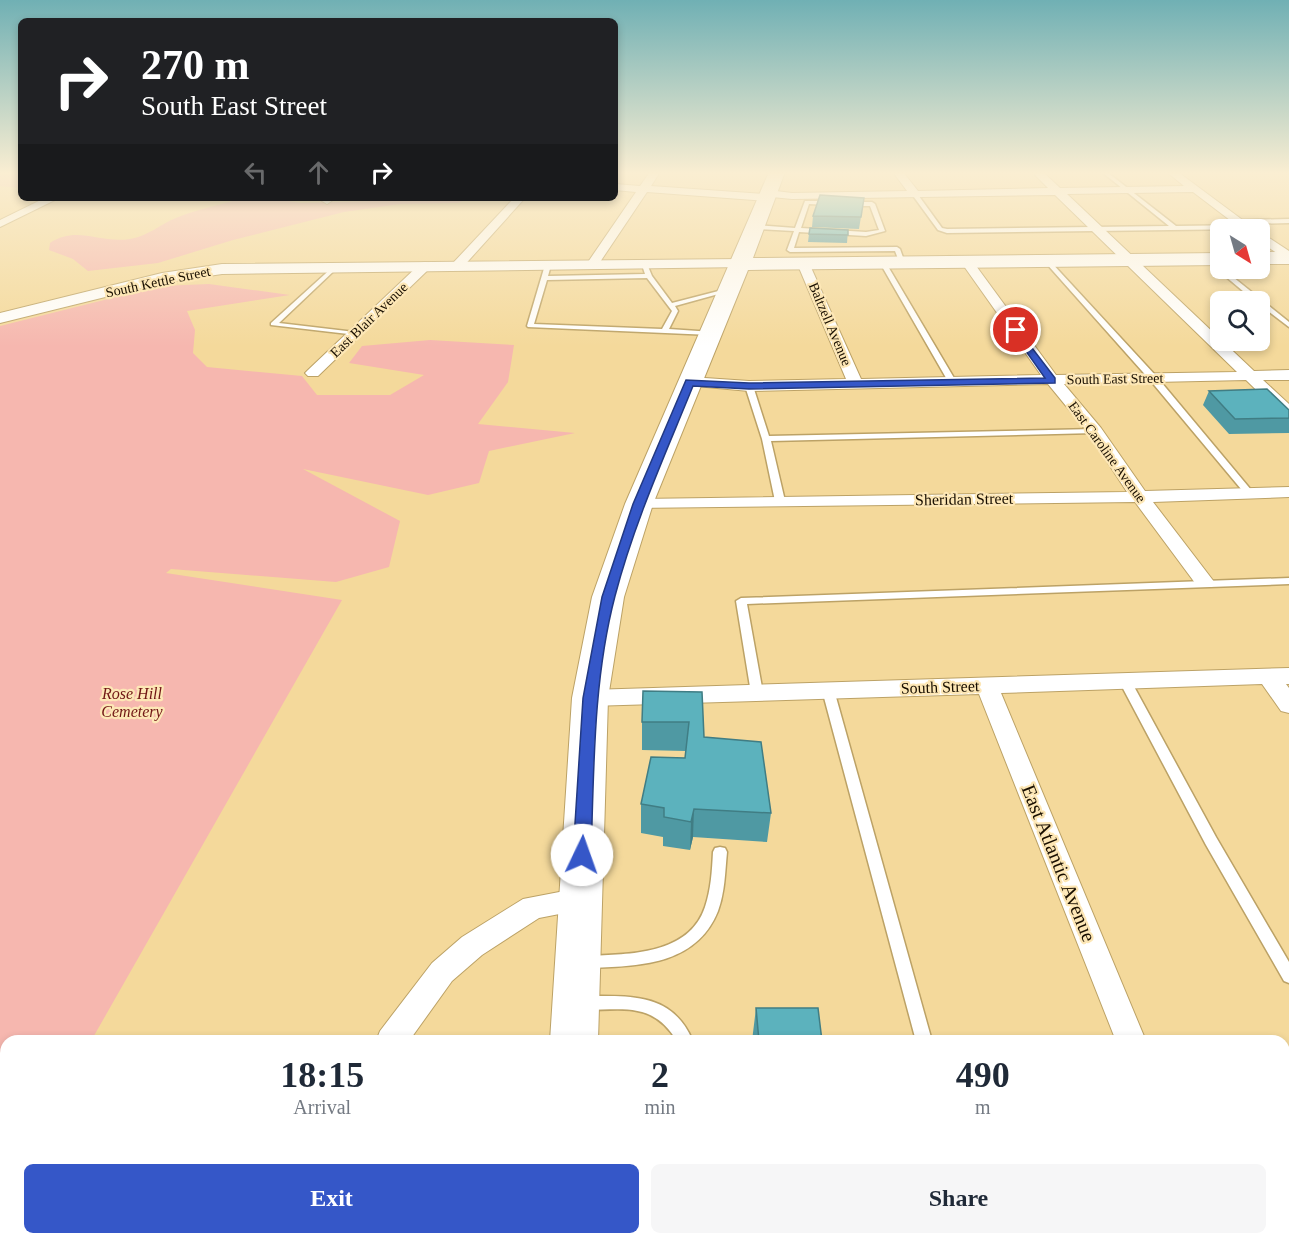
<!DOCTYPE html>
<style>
:root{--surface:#fff;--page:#f6f6f7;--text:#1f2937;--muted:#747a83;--accent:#3557c8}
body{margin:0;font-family:Georgia,serif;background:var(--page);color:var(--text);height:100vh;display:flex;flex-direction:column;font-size:22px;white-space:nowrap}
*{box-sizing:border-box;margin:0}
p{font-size:20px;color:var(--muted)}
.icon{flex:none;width:33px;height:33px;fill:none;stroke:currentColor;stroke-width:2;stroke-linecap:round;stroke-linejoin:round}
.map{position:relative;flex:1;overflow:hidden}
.drawer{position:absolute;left:0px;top:1035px;width:1290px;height:210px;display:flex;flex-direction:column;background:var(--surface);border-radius:18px 18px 0 0;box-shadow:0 3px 9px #0003}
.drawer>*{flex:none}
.guide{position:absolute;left:18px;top:18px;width:600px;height:183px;border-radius:9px;box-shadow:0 3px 9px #0003;background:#202124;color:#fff;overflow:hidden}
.needle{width:39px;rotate:143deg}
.tools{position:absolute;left:1210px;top:219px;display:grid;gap:12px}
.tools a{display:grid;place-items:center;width:60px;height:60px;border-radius:9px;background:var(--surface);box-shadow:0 3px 9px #0003;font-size:30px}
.pin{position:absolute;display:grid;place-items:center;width:51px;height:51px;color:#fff;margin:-26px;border:3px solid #fff;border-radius:50%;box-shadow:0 2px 6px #0007}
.me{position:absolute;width:66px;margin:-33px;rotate:3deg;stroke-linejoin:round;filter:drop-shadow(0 0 4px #0008)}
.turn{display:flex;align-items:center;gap:21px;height:126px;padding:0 24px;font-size:27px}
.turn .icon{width:78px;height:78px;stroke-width:2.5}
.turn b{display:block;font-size:42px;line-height:51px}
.lanes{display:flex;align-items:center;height:57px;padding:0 24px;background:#0003;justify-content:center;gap:30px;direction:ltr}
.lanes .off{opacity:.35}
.eta{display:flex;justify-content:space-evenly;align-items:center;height:102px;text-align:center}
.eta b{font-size:36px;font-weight:700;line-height:42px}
.cta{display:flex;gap:12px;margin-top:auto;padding:12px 24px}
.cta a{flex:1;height:69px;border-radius:9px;background:var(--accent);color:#fff;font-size:24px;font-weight:700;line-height:69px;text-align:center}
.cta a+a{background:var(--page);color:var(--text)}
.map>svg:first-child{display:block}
.green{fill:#f6b7af}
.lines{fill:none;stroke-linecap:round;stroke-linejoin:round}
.service-casing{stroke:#bca266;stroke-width:3}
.minor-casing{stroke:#bca266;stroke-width:2}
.tertiary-casing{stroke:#bca266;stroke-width:2}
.primary-casing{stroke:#bca266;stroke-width:2}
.service{fill:#fff;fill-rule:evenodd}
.minor{fill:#fff;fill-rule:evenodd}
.tertiary{fill:#fff;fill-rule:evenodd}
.primary{fill:#fff;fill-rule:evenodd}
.wall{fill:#4f99a3}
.shaded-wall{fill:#407d84}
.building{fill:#5cb2bd;stroke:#407d84;stroke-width:1.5}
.route{fill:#3557c8;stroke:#223982;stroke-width:1.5}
.labels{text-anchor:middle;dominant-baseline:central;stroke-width:4.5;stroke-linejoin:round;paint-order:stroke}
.far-street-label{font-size:14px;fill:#190f00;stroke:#fde7b6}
.street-label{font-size:16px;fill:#190f00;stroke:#fde7b6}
.park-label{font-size:16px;font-style:italic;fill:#711615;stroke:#fde7b6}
.near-street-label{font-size:20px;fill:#190f00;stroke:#fde7b6}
</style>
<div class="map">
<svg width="1289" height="1245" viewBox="0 0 1289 1245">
<rect width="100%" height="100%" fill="#f4d99b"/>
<path class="green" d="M0,172h21v16l-21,-2z
M243,198h26l32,5 69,-2 9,-3h90l-11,5 -58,1 -56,8 -111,28 -75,23 -70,8 -15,-12 -24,-9 1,-7c27,-18 50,1 80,-4 19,-3 30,-15 46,-21 22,-9 45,-13 67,-20z
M209,284l81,11 -103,16 8,19 -2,23 14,14 95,9 15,19h73l34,-20 -75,-12 13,-17 68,-6 84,5 -6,37 -30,42 97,9 -86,18 -10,32 -51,12 -125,-26 97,52 -11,46 -53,15 -165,-13 -5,4 176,27 -251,441h-85v114l-6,8v-837l160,-40z"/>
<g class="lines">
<g class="service-casing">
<path id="service" d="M1102,172h5l69,54 72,-1 3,2 -3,2 -301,4 -9,-3 -27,-37 5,-1 26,36 5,1 222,-3z
M805,201h24l3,2 -3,2 -20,-1 -8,24 65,4 13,-2 -9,-24h-19l-3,-2 3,-2h21l3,2 10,27 -19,5 -67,-4 -5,16 103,-1 3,2 5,14 -5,1 -5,-13 -105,1 -3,-2 7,-19 -38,-2 -3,-2 3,-2 39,3z
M1289,219v4l-48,1 -3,-2 3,-2z
M1208,257l81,65v5l-29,-22v-3h-4l-50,-42 -1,-1z
M1045,260h4l107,116 96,115v4h-6l-96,-115 -105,-118z
M883,261l3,2 71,120 -1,2 -7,-2 -69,-120z
M548,263l3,2 -3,11 97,-2 -3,-9 5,-1 5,12 20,27 58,-15 3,2 -58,16 3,5 -9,18 44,3v2l-2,1 -183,-8 -1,-1 18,-61zM647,278l25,33 -10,18 -128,-5 13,-44z
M335,265l3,2 -1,1 -58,55 76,9 2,1v2l-86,-10v-2z
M746,384l7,2 16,50 326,-7 4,2 -4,2 -324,8 14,60 -5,3 -5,-3 -13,-62 -17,-53z
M1289,578v6l-542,20 16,89 -2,3h-8l-2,-3 -15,-92 5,-3z
M1125,677l6,4 85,156 73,125v21l-5,-2 -78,-136 -87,-164z
M828,686l4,1 2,3 98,351h-16l-94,-351 2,-3z
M720,847l5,1 2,4c-2,20 -2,40 -9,59 -22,55 -80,55 -130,57l-5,-1 -2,-5 2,-5 5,-1c41,-2 101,-1 117,-49 6,-18 7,-36 8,-55l2,-4z
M585,996c44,0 86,-4 107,43l-1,2h-14c-24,-39 -52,-31 -92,-31l-5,-2 -3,-5 3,-5z
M969,1239h18l2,6h-18z"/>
</g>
<g class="minor-casing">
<path id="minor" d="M650,172h10l-9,14 113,8v-3l4,-1 24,3 115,-2 -14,-19h10l15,19 130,-3 -16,-16h11l17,16 124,-2 -17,-14h11l78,58h-13l-50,-38 -126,2 187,177 35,-1v10h-26l26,24v14l-6,-2 -37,-36 -182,4 37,44 44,63 144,-4v10l-136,5 62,81 -3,4h-14l-63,-85 -502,6 -3,-4 3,-4 6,-1 488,-7 -38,-58 -41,-50 -299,7 -64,-6 -3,-3 8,-5 59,4 97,-2 -49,-116 6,-4 6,4 52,116 180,-4 -80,-113 6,-4 4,1 85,116 181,-3 -182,-177 -263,4 -20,-2 -5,4 -120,-9 -51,76h-8l-2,-3 50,-73 -21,-2v-6l25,2z
M45,198h14l-59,29v-7z
M324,198h12l-9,6 -5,-3z
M514,198h11l-64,71h-8v-6z
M1260,232l29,19v10l-29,-19z
M425,262l4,1v6l-111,107h-10l-3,-3 3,-3 113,-107z
M1289,668v16h-3l3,4v25l-8,-2 -19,-27 -261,9 145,348h-30l-137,-347 -389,12 -8,-2 -3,-6 3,-6 8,-2z
M580,888l10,4 4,8 -4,8 -51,10 -57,37 -30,26 -43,60h-33l4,-10 52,-68 30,-26 61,-38z
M236,1239h38l-3,6h-38z
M1193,1239h36l3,6h-36z"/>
</g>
<g class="tertiary-casing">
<path id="tertiary" d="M741,259l8,5 -3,3 -524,7 -60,9 -162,40v-10l162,-40 60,-9z"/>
</g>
<g class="primary-casing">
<path id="primary" d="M769,172h16l-32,86 468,-5v12l-473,5 -95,234 -29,93 -16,101 -10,343h-48l22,-343 20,-101 33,-93z
M1260,252h29v12h-29z
M536,1239h56l-1,6h-56z"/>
</g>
<use href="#service" class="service"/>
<use href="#minor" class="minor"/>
<use href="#tertiary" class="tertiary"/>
<use href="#primary" class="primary"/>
</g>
<path class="wall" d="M864,198l-5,31 -47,-2 1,-11z
M848,230l-1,13 -39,-1 1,-8z
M1209,391l80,19v23l-60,1 -26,-29z
M702,692l2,45 67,76 -4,29 -74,-5 -3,13 -27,-4v-9l-22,-4v-29l44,-46 1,-7 -44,-1v-28z
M756,1008l66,33h-70z"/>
<path class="shaded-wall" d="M694,809l-1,28 -3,13 1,-28z"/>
<path class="building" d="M820,195l44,3 -3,19 -48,-1z
M810,228l38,2v5l-39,-1z
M1267,389l22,21v8l-54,1 -26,-28z
M643,691l59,1 2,45 57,5 10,71 -77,-4 -3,13 -27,-5v-9l-23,-4 10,-47 34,1 4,-36h-47z
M756,1008h62l4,33h-63z"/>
<linearGradient id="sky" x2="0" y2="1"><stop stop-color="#70b0b4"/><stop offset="0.5" stop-color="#faeed2"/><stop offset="1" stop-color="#faeed2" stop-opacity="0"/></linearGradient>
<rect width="1289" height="346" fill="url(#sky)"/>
<path class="route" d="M1016,327l39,51v5l-306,6 -56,-3c-28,69 -59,137 -78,210 -22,84 -21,173 -24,259l-3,5h-12l-3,-5 10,-157 19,-101 31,-93 53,-124 63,3 296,-5 -34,-48z"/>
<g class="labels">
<g class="far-street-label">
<text transform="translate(158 282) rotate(-12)">South Kettle Street</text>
<text transform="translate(369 320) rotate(-44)">East Blair Avenue</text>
<text transform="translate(830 324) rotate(67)">Baltzell Avenue</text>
<text transform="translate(1115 379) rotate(-1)">South East Street</text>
<text transform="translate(1107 452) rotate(54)">East Caroline Avenue</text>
</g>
<g class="street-label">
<text transform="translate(964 499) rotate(-1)">Sheridan Street</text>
<text transform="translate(940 687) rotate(-2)">South Street</text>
</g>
<g class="park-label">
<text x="132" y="693">Rose Hill<tspan x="132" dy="18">Cemetery</tspan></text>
</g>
<g class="near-street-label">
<text transform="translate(1059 863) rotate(68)">East Atlantic Avenue</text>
</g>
</g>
</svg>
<div class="tools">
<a><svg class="needle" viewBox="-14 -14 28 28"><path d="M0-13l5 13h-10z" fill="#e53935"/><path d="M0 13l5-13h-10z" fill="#747a83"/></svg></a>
<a><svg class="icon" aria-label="search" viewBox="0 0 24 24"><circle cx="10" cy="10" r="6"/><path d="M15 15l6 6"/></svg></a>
</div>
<div class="pin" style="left:1016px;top:330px;background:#d93025"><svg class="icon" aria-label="arrive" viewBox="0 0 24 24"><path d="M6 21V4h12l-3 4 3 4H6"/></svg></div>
<svg class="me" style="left:582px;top:855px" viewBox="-20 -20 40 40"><circle r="19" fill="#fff"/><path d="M0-13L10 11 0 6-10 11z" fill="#3557c8"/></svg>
<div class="guide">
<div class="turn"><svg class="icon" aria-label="right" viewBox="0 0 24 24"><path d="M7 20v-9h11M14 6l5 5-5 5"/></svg><div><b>270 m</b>South East Street</div></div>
<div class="lanes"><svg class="icon off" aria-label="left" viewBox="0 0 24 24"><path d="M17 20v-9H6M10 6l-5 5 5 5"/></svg><svg class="icon off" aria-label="ahead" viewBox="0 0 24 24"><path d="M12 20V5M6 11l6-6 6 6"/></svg><svg class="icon" aria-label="right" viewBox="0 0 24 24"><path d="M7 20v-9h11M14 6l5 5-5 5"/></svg></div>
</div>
<section class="drawer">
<div class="eta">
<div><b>18:15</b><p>Arrival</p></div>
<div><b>2</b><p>min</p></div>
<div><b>490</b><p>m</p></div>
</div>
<div class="cta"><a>Exit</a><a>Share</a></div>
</section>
</div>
